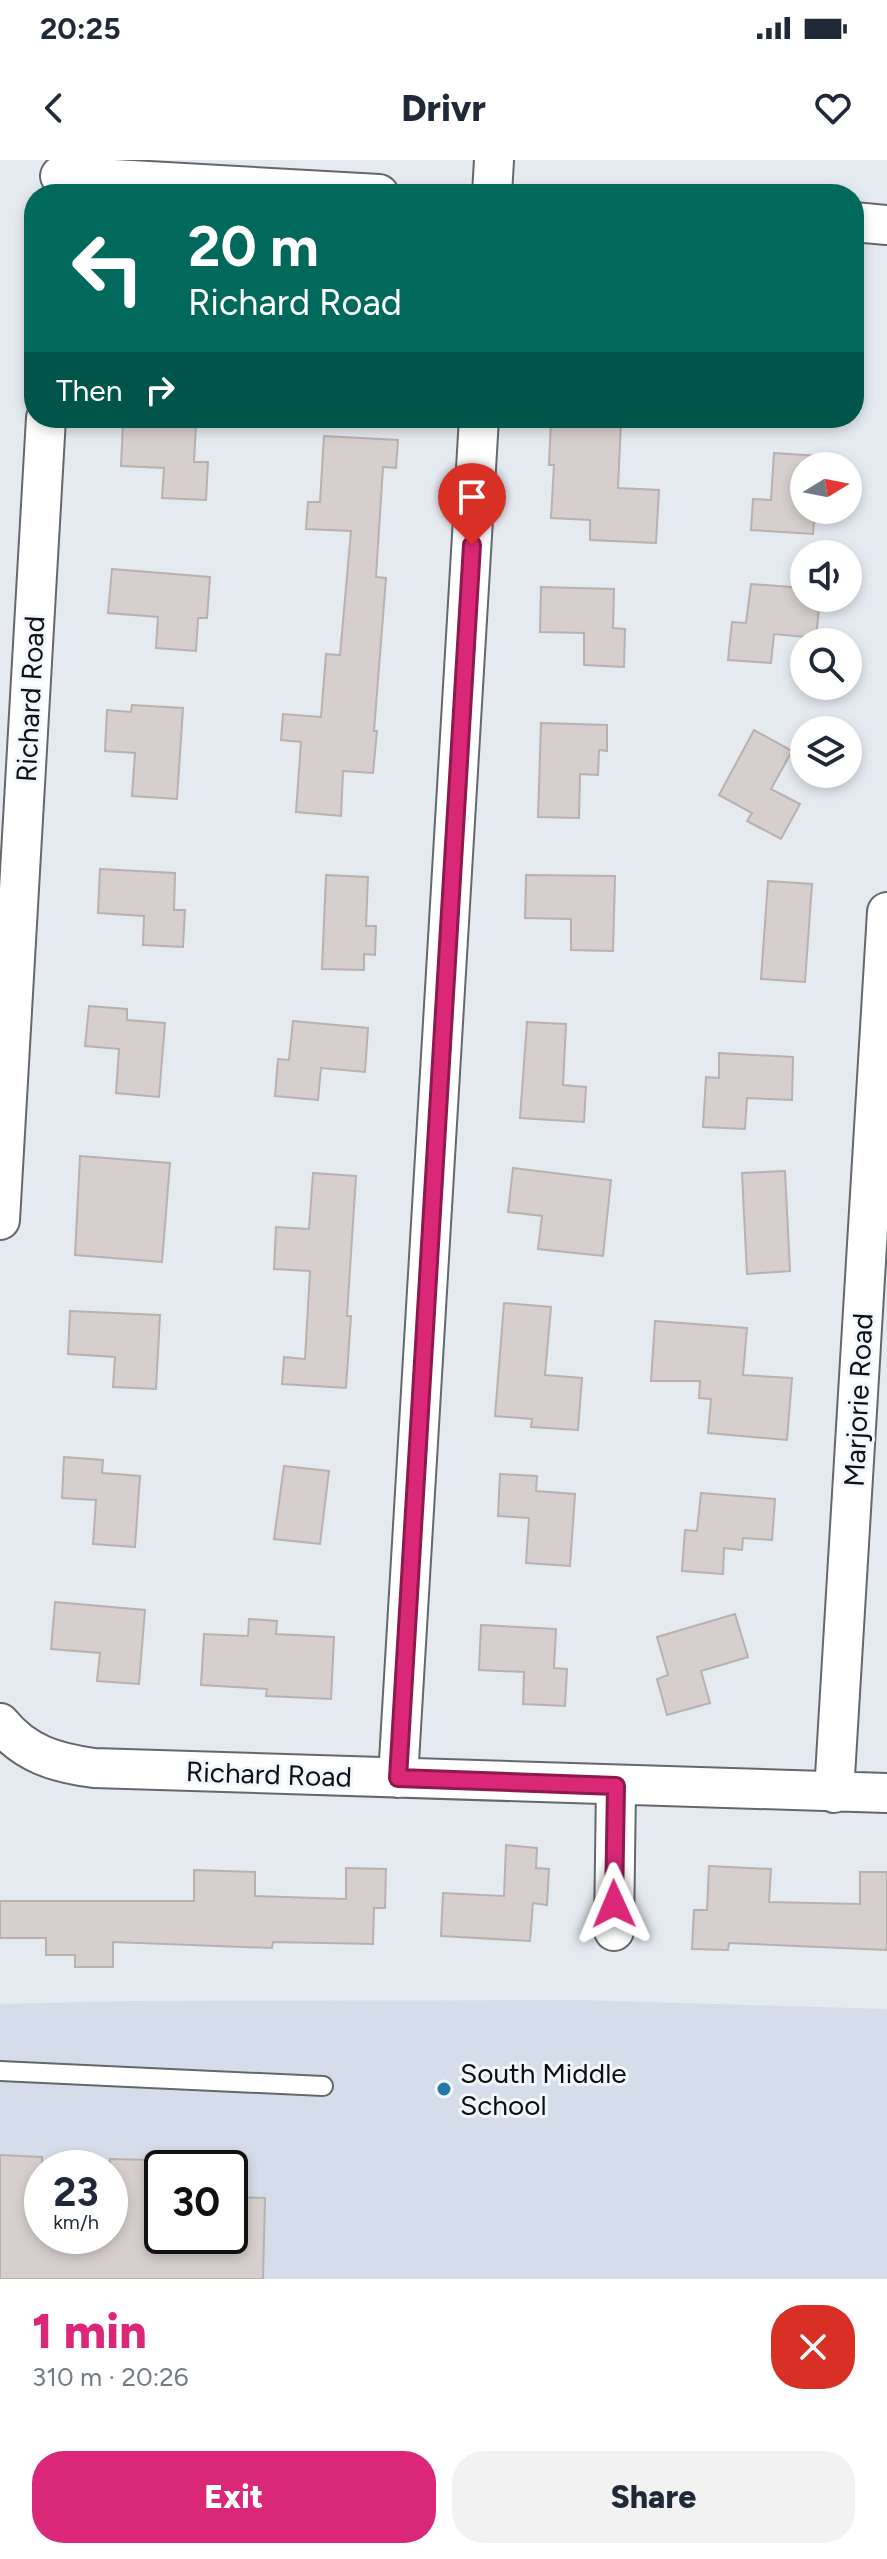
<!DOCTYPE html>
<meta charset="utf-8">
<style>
:root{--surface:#fff;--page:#f2f2f3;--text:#1f2937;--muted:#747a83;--accent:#db2777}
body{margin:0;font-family:Figtree,sans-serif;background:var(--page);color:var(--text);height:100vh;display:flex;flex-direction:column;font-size:30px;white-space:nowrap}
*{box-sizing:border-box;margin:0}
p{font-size:26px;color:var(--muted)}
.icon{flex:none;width:44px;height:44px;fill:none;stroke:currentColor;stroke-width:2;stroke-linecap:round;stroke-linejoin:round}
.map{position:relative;height:2119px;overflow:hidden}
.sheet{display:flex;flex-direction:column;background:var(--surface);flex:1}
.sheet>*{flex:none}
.guide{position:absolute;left:24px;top:24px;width:840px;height:244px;border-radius:32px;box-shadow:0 4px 12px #0003;background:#00695c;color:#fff;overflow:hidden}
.needle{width:52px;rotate:80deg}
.fabs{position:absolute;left:790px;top:292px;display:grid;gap:16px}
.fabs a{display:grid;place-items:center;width:72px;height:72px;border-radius:50%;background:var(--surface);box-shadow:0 4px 12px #0003;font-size:40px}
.speed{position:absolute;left:24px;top:1990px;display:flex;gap:16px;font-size:40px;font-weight:700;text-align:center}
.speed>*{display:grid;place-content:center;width:104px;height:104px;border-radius:50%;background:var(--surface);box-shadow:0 4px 12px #0003;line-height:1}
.speed small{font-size:20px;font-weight:400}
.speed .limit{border:4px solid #111;border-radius:12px;background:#fff;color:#111}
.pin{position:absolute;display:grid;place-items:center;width:68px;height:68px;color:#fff;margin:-82px -34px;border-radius:50% 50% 50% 0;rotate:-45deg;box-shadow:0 0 8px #0007}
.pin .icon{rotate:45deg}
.me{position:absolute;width:88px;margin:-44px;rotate:359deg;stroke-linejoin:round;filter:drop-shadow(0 0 6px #0008)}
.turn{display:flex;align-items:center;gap:28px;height:168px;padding:0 32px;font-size:36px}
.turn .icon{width:104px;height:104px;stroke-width:2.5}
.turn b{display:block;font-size:56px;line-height:68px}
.then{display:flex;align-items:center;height:76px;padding:0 32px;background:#0003;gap:16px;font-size:30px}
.round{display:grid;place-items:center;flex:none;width:84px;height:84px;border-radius:32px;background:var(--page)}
.headline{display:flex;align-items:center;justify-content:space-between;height:136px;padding:0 32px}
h1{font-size:48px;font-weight:800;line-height:60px;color:var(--accent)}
.cta{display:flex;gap:16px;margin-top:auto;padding:16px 32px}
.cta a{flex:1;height:92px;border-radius:32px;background:var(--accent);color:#fff;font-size:32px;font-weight:800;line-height:92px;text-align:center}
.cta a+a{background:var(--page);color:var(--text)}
.status{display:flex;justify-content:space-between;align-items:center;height:56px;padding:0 40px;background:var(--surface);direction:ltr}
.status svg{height:22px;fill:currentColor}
header{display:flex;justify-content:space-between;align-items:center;height:104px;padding:0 32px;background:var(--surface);font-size:36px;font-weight:800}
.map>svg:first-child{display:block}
.built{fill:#d4dde9;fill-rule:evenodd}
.building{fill:#d7cfcd;stroke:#b9b1af;stroke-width:2}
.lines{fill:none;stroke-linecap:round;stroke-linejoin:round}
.lane-casing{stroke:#64686d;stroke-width:22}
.street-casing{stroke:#64686d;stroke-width:42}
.lane{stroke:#fff;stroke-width:18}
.street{stroke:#fff;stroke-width:38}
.route-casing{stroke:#8e194d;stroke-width:20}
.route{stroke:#db2777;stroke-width:14}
.poi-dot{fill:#2379a8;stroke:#f2f7fd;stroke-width:3}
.labels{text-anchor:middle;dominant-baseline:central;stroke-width:6;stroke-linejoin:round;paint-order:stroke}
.street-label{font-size:28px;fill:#0f1012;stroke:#f2f7fd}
.poi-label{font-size:28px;fill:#0f1012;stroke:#f2f7fd;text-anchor:start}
</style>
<div class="status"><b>20:25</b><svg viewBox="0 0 49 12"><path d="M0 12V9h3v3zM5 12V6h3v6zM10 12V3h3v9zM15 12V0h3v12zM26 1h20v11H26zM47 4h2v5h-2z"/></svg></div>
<header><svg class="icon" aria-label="back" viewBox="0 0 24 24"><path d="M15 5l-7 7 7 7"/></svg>Drivr<svg class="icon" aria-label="heart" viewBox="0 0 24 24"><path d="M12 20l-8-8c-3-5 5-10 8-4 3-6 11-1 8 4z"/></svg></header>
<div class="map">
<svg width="887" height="2119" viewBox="0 0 887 2119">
<rect width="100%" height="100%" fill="#e5eaf0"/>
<path class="built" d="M580,1840l307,9v270h-887v-275l129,-3zM42,2008h68v68h-68zM162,2008h68v68h-68z"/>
<path class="building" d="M551,259l70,3 -3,66 41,2 -3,53 -66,-3v-20l-39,-2 3,-53h-5z
M123,261l73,4 -2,37h14l-2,38 -44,-2 2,-30 -43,-2z
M324,276l74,4 -2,28 -13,-1 -7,110 10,1 -12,153h3l-4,42 -30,-2 -2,45 -45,-4 5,-70 -20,-2 2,-26 38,3 5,-63 14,1 11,-124 -45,-2 2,-27h12z
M774,293l46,3 -1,10h-15v44h11l-2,24 -62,-4 2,-31 18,1z
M112,409l98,8 -3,41h-9l-2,33 -40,-3 2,-31 -50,-4z
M751,424l53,4v10h16l-4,40 -42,-4 -3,29 -43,-3 4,-38 14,1z
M541,427l73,2 -1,39 12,1 -1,38 -40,-2v-32l-44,-1z
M132,545l51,3 -6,91 -45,-3 3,-43 -30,-2 2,-41 24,2z
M541,563l66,2v26l-8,-1 -1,25 -18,-1 -1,44 -41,-1z
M754,570l38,21 -21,38 29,15 -19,35 -34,-18 5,-8 -33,-18z
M100,709l75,4 -1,37h11l-2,37 -40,-2 1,-29 -46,-3z
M326,715l42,2 -2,49h10l-1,29 -11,-1v16l-42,-1z
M526,715l89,1 -2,75 -42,-1v-31l-46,-1z
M768,721l44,3 -7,98 -44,-3z
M89,846l38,3v11l38,3 -6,74 -43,-4 3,-44 -34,-3z
M293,861l75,7 -3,44 -44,-4 -3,32 -43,-4 3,-37 11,1z
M527,862l39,2 -3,61 23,2 -2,35 -64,-4z
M719,893l74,4 -1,43 -45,-2 -2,31 -42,-2 3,-50 13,1z
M80,996l90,7 -8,99 -87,-7z
M513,1008l98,12 -8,76 -65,-7 4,-33 -34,-4z
M785,1011l5,100 -43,3 -5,-101z
M313,1013l43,3 -9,140h4l-5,72 -64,-4 2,-27 21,2 5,-88 -36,-2 2,-42 33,2z
M504,1143l47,4 -6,68 37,3 -4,52 -47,-3 1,-8 -37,-3z
M70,1151l90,4 -4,74 -43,-2 2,-30 -47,-3z
M655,1161l92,7 -4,47 49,3 -5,62 -79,-7 3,-34 -12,-1 1,-17h-49z
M64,1297l39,3 -1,13 38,3 -5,71 -42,-3 3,-44 -34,-2z
M284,1306l45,5 -9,73 -46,-5z
M500,1314l37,2 -1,15 39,3 -5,72 -44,-3 3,-45 -31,-2z
M701,1333l74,6 -3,41 -29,-2 -1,12 -18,-2 -1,26 -41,-3 3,-41 12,1z
M55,1442l90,8 -6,74 -42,-3 3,-28 -49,-4z
M735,1454l13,43 -47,14 9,32 -43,12 -10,-36 11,-4 -11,-38z
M249,1459l28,2 -1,13 58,3 -3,62 -65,-3 1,-7 -66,-4 3,-51 44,2z
M481,1465l75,4 -2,39 13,1 -2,37 -42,-2 1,-32 -45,-2z
M506,1685l31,3 -1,20 13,1 -2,36 -14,-2 -3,38 -89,-5 2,-43 61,3z
M709,1706l62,3 -2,33 91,2v-32h27v78l-158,-7 -1,7 -36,-1 2,-39h13z
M346,1708l40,1 -1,39h-11l-1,36 -100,-2 -1,6 -159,-6v25h-38v-12h-29v-17h-46v-37h194v-31l61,2v24l91,3z
M0,1995l42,2v79h68v-77l40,1 -1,35h13v41h68v-39l35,1 -2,81h-263z"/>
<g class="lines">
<g class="lane-casing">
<path id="lane" d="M0,1911l323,15"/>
</g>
<g class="street-casing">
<path id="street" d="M60,16l319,18
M492,34l2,-34
M854,62l33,3
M0,1060l46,-802
M0,1563c25,31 56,40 94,45l793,25
M398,1618l81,-1360
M834,1633l53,-881
M614,1771l2,-145"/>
</g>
<use href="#lane" class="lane"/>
<use href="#street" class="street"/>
</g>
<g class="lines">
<g class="route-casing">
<path id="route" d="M472,385l-74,1233 218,8 -2,118"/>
</g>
<use href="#route" class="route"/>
</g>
<circle class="poi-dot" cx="444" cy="1929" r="8"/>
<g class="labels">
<g class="street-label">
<text transform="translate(30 539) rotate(-87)">Richard Road</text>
<text transform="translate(858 1240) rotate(-87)">Marjorie Road</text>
<text transform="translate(269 1614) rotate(2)">Richard Road</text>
</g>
<g class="poi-label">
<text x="460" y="1913">South Middle<tspan x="460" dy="32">School</tspan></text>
</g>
</g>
</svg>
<div class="fabs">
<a><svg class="needle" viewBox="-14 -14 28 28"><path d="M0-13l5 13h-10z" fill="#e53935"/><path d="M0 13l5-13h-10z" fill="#747a83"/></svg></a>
<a><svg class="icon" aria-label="sound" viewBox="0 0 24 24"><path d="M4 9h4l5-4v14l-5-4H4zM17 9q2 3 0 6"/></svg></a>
<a><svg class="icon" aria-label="search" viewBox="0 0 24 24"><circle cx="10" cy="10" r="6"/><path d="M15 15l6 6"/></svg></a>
<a><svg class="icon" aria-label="layers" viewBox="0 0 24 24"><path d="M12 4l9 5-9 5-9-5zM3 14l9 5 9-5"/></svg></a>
</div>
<div class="speed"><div>23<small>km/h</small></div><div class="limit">30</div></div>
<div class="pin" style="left:472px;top:385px;background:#d93025"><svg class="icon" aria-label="arrive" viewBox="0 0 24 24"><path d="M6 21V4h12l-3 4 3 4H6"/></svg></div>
<svg class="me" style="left:614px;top:1744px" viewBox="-20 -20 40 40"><path d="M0-17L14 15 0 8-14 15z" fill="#db2777" stroke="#fff" stroke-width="4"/></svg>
<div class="guide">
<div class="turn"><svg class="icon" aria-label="left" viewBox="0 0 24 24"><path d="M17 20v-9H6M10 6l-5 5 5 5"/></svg><div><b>20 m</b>Richard Road</div></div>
<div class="then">Then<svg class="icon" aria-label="right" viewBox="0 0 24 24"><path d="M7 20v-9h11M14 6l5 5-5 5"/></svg></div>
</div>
</div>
<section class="sheet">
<div class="headline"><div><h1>1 min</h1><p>310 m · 20:26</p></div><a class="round" style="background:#d93025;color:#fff"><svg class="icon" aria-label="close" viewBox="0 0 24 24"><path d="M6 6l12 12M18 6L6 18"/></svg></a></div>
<div class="cta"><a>Exit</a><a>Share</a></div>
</section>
